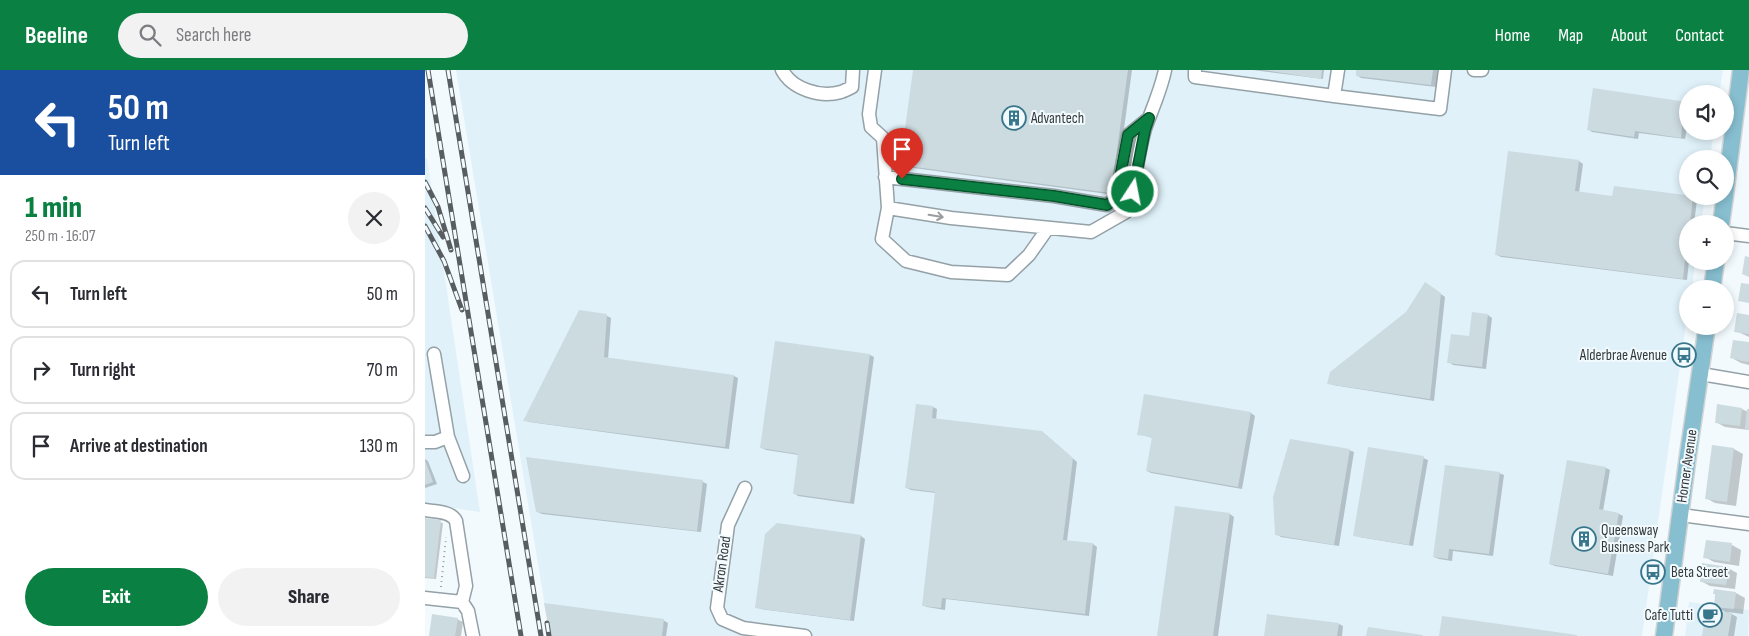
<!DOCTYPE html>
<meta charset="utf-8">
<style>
:root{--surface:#fff;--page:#f2f2f3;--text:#2b2b33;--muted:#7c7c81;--line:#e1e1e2;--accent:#0b8043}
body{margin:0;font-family:"Sofia Sans Condensed",sans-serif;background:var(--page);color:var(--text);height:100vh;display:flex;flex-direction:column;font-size:19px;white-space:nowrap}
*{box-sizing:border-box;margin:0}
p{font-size:16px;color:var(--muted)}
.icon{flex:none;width:28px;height:28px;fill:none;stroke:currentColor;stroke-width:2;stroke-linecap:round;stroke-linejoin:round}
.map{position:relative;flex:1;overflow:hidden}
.drawer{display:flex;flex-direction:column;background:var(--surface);width:425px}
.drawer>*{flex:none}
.banner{background:#1a4fa0;color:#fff;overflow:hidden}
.tools{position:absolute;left:1254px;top:15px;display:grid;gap:10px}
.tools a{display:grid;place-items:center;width:55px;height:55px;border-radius:50%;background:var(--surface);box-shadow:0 2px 8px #0003;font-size:25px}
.pin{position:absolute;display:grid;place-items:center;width:42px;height:42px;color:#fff;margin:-51px -21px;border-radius:50% 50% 50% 0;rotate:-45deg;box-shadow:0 0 5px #0007}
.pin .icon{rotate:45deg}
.me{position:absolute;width:55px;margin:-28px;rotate:11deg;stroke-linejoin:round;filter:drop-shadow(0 0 4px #0008)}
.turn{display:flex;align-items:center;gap:18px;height:105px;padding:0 25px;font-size:22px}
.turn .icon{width:65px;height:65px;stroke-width:2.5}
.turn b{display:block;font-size:35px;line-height:42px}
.round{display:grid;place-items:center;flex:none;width:52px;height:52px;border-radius:26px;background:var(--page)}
.head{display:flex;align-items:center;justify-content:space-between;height:85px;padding:0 25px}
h1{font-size:30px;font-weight:800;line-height:38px;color:var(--accent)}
.primary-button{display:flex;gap:10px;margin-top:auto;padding:10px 25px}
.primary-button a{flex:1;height:58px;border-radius:30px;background:var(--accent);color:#fff;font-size:20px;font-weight:800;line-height:58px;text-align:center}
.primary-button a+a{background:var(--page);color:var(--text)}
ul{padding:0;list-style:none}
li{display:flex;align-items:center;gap:15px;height:68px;margin:0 10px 8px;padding:0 15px;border:2px solid var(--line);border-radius:15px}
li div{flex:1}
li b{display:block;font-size:19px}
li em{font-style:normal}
header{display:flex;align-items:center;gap:30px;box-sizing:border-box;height:70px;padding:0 25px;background:var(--accent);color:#fff}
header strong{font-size:24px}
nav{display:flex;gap:28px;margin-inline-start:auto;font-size:18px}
.search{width:350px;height:45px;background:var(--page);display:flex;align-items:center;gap:12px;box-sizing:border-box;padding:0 18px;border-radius:28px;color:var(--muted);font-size:19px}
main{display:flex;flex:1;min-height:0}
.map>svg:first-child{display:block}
.built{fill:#e0f1f9}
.shadow{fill:#0003}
.building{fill:#ccdbe0}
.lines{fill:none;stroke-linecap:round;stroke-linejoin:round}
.minor-casing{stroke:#94a1a7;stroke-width:15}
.major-casing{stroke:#d2d4d4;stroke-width:19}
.path{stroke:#989fa2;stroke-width:2;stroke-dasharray:1 4;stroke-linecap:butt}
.minor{stroke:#fff;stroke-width:12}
.major{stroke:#87bfd1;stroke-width:16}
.rail-casing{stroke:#575d60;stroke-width:5}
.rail{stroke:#f2fafe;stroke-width:3;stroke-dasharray:9;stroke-linecap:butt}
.oneway{stroke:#9a9c9e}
.route-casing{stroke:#07532c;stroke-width:12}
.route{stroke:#0b8043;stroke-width:9}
.labels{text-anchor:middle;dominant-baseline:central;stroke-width:4;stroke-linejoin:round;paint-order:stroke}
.poi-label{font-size:15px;fill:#343a3c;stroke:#f2fafe;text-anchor:start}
.street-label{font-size:15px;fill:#343a3c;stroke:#f2fafe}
</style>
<header>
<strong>Beeline</strong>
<div class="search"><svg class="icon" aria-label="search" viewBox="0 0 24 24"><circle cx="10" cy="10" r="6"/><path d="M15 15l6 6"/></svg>Search here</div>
<nav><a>Home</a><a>Map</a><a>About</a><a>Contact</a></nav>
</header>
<main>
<section class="drawer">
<div class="banner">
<div class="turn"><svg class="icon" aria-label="left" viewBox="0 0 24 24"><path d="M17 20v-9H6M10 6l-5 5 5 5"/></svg><div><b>50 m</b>Turn left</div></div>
</div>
<div class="head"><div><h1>1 min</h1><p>250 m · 16:07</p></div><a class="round"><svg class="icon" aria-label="close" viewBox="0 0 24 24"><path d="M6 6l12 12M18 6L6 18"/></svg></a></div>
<ul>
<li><svg class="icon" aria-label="left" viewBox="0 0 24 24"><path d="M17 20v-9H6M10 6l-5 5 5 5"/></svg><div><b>Turn left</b></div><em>50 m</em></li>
<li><svg class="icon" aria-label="right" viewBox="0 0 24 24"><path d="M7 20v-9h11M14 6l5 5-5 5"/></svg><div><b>Turn right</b></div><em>70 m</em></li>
<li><svg class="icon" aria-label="arrive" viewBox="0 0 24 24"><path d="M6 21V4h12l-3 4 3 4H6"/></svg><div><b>Arrive at destination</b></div><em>130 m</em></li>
</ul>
<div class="primary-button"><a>Exit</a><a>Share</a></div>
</section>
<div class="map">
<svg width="1324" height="566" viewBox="0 0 1324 566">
<rect width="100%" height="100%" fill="#f2fafe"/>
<path class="built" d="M31,0h1267l-4,24h-32v37h27l-4,28h-23v37h18l-4,28h-14v37h8l-3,28h-5v28l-45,319h-1092z
M0,88h2l53,354 -55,-8z
M1264,532l60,8 -1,26h-63z"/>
<path class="shadow" d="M489,0h218l-17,125 -209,-28 -4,-3z
M828,0h71l-1,9z
M933,0h80l-2,17 -75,-9 -4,-3z
M1169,19l93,14v25l-2,11 -46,-6 -1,6 -46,-7 -4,-3z
M1154,91l4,3 -4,29 35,5 79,-1 4,3 -3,24h-7v37h2l-2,19 -186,-23 -4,-2z
M1005,216l15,11 -11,104 -101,-16 -4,-2 78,-70z
M1063,245l4,3 -6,51 -33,-4 -4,-3z
M182,246l4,2 -3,41 126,17 4,2 -9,71 -200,-27 -4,-2z
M1324,246v21l-13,-6z
M352,272l93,13 4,2 -20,147 -56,-8 -4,-3 5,-38 -33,-5 -4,-2z
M1324,273v22l-8,-2 -9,-5z
M1293,336l24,3 6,3 1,-2v20l-24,-3 -9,-5z
M508,337l4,2 -1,11 110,15 31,27 -10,79 26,3 4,3 -8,69 -143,-17 -1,11 -18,-3 -4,-2 13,-112 -25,-3 -4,-2z
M826,343l4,3 -13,73 -91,-16 -4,-2 6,-33 -14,-4z
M1288,377l21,2 9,5 -7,52 -21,-3 -9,-5z
M924,380l5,2 -15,94 -58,-9 -5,-3z
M998,388l5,2 -15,86 -54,-9 -4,-2z
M0,389l3,2 9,23 -12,4z
M103,389l175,23 4,2 -6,48 -159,-18 -4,-2z
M1143,391l38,7 4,2 -7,41 16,3 4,2 -10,60 -58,-10 -5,-2z
M1074,403l5,2 -11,81 -40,-5 -1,10 -13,-2 -5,-2z
M751,437l54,7 4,3 -16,119h-60z
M0,449l18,4 -7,56 -11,-1z
M353,454l83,12 4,3 -11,82 -93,-12 -5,-2z
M1282,471l25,4 9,5 -2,16 -25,-4 -9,-5z
M1303,498l9,5 -2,16 -25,-3 -9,-5z
M1290,521l21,2 9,5 -2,16 -15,-2 9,5 -3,19h-31l24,-23 -12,-7 1,-11z
M32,549l6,3 -2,14h-31z
M238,550l5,3 -2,13h-114z
M914,554l4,2 -1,10h-76z"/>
<path class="building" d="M488,0h215l-17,123 -211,-28z
M839,0h58l-1,9z
M931,0h77l-2,15 -75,-9z
M1168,18l94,14v25l-5,-1 -1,12 -46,-7 -1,6 -47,-7z
M1083,81l71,9 -4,31 37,5 2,-10 79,10 -3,28h-3v16l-4,39 -188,-24z
M1320,186l4,1v20l-7,-3z
M1000,212l16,11 -11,106 -103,-15 3,-12 76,-60z
M1316,213l8,1v19l-11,-2z
M154,240l28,4 -3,43 130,18 -9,72 -202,-26z
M1047,242l16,2 -6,53 -35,-4 4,-29 18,2z
M1312,243l12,2v19l-15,-2z
M1308,270l16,2v19l-2,1 -17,-4z
M350,271l95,13 -20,148 -57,-8 5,-40 -38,-6z
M719,324l107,18 -13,75 -92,-16 6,-34 -15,-2z
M491,334l17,2 -1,12 110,13 31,27 -10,82 30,3 -8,71 -143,-16 -1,10 -19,-2 13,-114 -30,-4z
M1292,334l25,4 -2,18 -25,-3z
M1322,339h2v21l-4,-1z
M865,369l60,10 -16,96 -59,-10 -2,-38z
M1287,375l22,3 -7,54 -22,-3z
M943,377l56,9 -15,89 -56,-9z
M101,387l177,23 -6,51 -161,-19z
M0,390l8,22 -8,3z
M1142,390l39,7 -7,42 20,4 -11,61 -59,-10z
M1020,395l55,7 -11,82 -40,-5 -1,10 -15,-2z
M750,436l55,7 -17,123h-56z
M0,448l16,2 -7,58 -9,-1z
M352,453l84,12 -11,85 -95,-12 10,-74z
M1281,470l26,3 -2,19 -27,-4z
M1277,493l27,4 -3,18 -26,-3z
M1289,519l22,3 -2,17 -20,-2 1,-13h-2z
M119,533l120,16 -2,17h-112z
M1281,539l26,4 -4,23h-26z
M7,544l26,4 -3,18h-26z
M842,544l72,9 -2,13h-73z
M1017,546l135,19v1h-138z
M943,557l55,8v1h-57z"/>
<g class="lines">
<g class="minor-casing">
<path id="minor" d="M357,0c10,19 38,28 59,22 3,-1 7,-3 11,-5l1,-17
M450,0l-6,44 2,13 12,11 5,70 -6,31 24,22 45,11 57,3 21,-20 19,-27
M770,0v7l139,19
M913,0l-4,26 106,13 5,-39
M1049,0h8
M460,107l169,19 53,9 9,-7 12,-63 21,-17
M463,138l63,10 140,14 35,-20c10,-27 11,-56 19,-83 7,-20 16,-39 20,-59
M1300,163l24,3
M1276,304l48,8
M23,367l15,39
M0,372h10l13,-5 -14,-83
M320,418l-17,37 -11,83 5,11 21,9 62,8
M0,440c11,2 26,1 31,11l10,65 -4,16 6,9 5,25
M1256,445l68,9
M0,528l37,4"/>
</g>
<g class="major-casing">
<path id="major" d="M1300,125l16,-125
M1296,154l4,-28
M1287,219l4,-28
M1239,566l24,-181 19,-129"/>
</g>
<path class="path" d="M16,517l5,-50"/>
<use href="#minor" class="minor"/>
<use href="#major" class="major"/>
<g class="rail-casing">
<path id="rail" d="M3,0l93,566
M23,0l93,566
M0,112l13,25 13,43
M0,138l18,29
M0,156l19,35 18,49
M122,553l2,13"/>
</g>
<use href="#rail" class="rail"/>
</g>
<defs><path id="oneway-shaft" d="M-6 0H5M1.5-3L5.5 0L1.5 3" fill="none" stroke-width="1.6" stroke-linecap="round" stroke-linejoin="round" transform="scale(1.25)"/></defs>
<use class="oneway" href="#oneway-shaft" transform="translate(511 146) rotate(9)"/>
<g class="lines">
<g class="route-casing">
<path id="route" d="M477,109l152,17 53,9 9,-7 12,-63 21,-17 -4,12 -12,62"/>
</g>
<use href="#route" class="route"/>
</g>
<defs>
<g id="building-ring" transform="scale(1.25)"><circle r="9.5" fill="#f2fafe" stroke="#38768b" stroke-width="1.5"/><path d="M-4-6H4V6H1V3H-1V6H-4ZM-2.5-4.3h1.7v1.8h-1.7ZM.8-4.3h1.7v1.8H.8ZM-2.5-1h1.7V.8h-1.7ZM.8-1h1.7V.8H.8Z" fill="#38768b"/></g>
<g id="bus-ring" transform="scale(1.25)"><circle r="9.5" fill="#f2fafe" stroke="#38768b" stroke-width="1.5"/><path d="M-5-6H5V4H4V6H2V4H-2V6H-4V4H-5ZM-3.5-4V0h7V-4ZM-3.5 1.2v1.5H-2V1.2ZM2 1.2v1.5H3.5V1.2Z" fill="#38768b"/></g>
<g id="cafe-ring" transform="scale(1.25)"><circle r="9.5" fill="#f2fafe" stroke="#38768b" stroke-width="1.5"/><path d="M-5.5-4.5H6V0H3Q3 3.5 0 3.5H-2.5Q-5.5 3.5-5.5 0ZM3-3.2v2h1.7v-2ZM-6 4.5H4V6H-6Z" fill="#38768b"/></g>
</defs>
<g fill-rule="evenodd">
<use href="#building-ring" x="589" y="48"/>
<use href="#bus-ring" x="1259" y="285"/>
<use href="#building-ring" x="1159" y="469"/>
<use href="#bus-ring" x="1228" y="502"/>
<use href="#cafe-ring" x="1285" y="545"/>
</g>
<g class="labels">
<g class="poi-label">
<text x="606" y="48">Advantech</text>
<text x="1242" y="285" text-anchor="end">Alderbrae Avenue</text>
<text x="1176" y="460">Queensway<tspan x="1176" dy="17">Business Park</tspan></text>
<text x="1246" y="502">Beta Street</text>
<text x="1268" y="545" text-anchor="end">Cafe Tutti</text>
</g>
<g class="street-label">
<text transform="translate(1262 396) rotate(-82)">Horner Avenue</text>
<text transform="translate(297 494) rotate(-82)">Akron Road</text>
</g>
</g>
</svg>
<div class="tools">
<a><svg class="icon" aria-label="sound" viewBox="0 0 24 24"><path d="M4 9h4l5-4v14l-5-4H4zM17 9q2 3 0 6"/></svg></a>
<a><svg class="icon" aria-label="search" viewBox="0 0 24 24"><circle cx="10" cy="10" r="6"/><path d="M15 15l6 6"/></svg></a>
<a>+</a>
<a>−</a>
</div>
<div class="pin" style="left:477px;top:109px;background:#d93025"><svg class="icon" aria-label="arrive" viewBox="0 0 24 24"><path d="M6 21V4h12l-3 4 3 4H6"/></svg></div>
<svg class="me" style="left:708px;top:122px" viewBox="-20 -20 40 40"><circle r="17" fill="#0b8043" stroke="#fff" stroke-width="3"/><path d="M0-11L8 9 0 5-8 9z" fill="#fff"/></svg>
</div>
</main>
